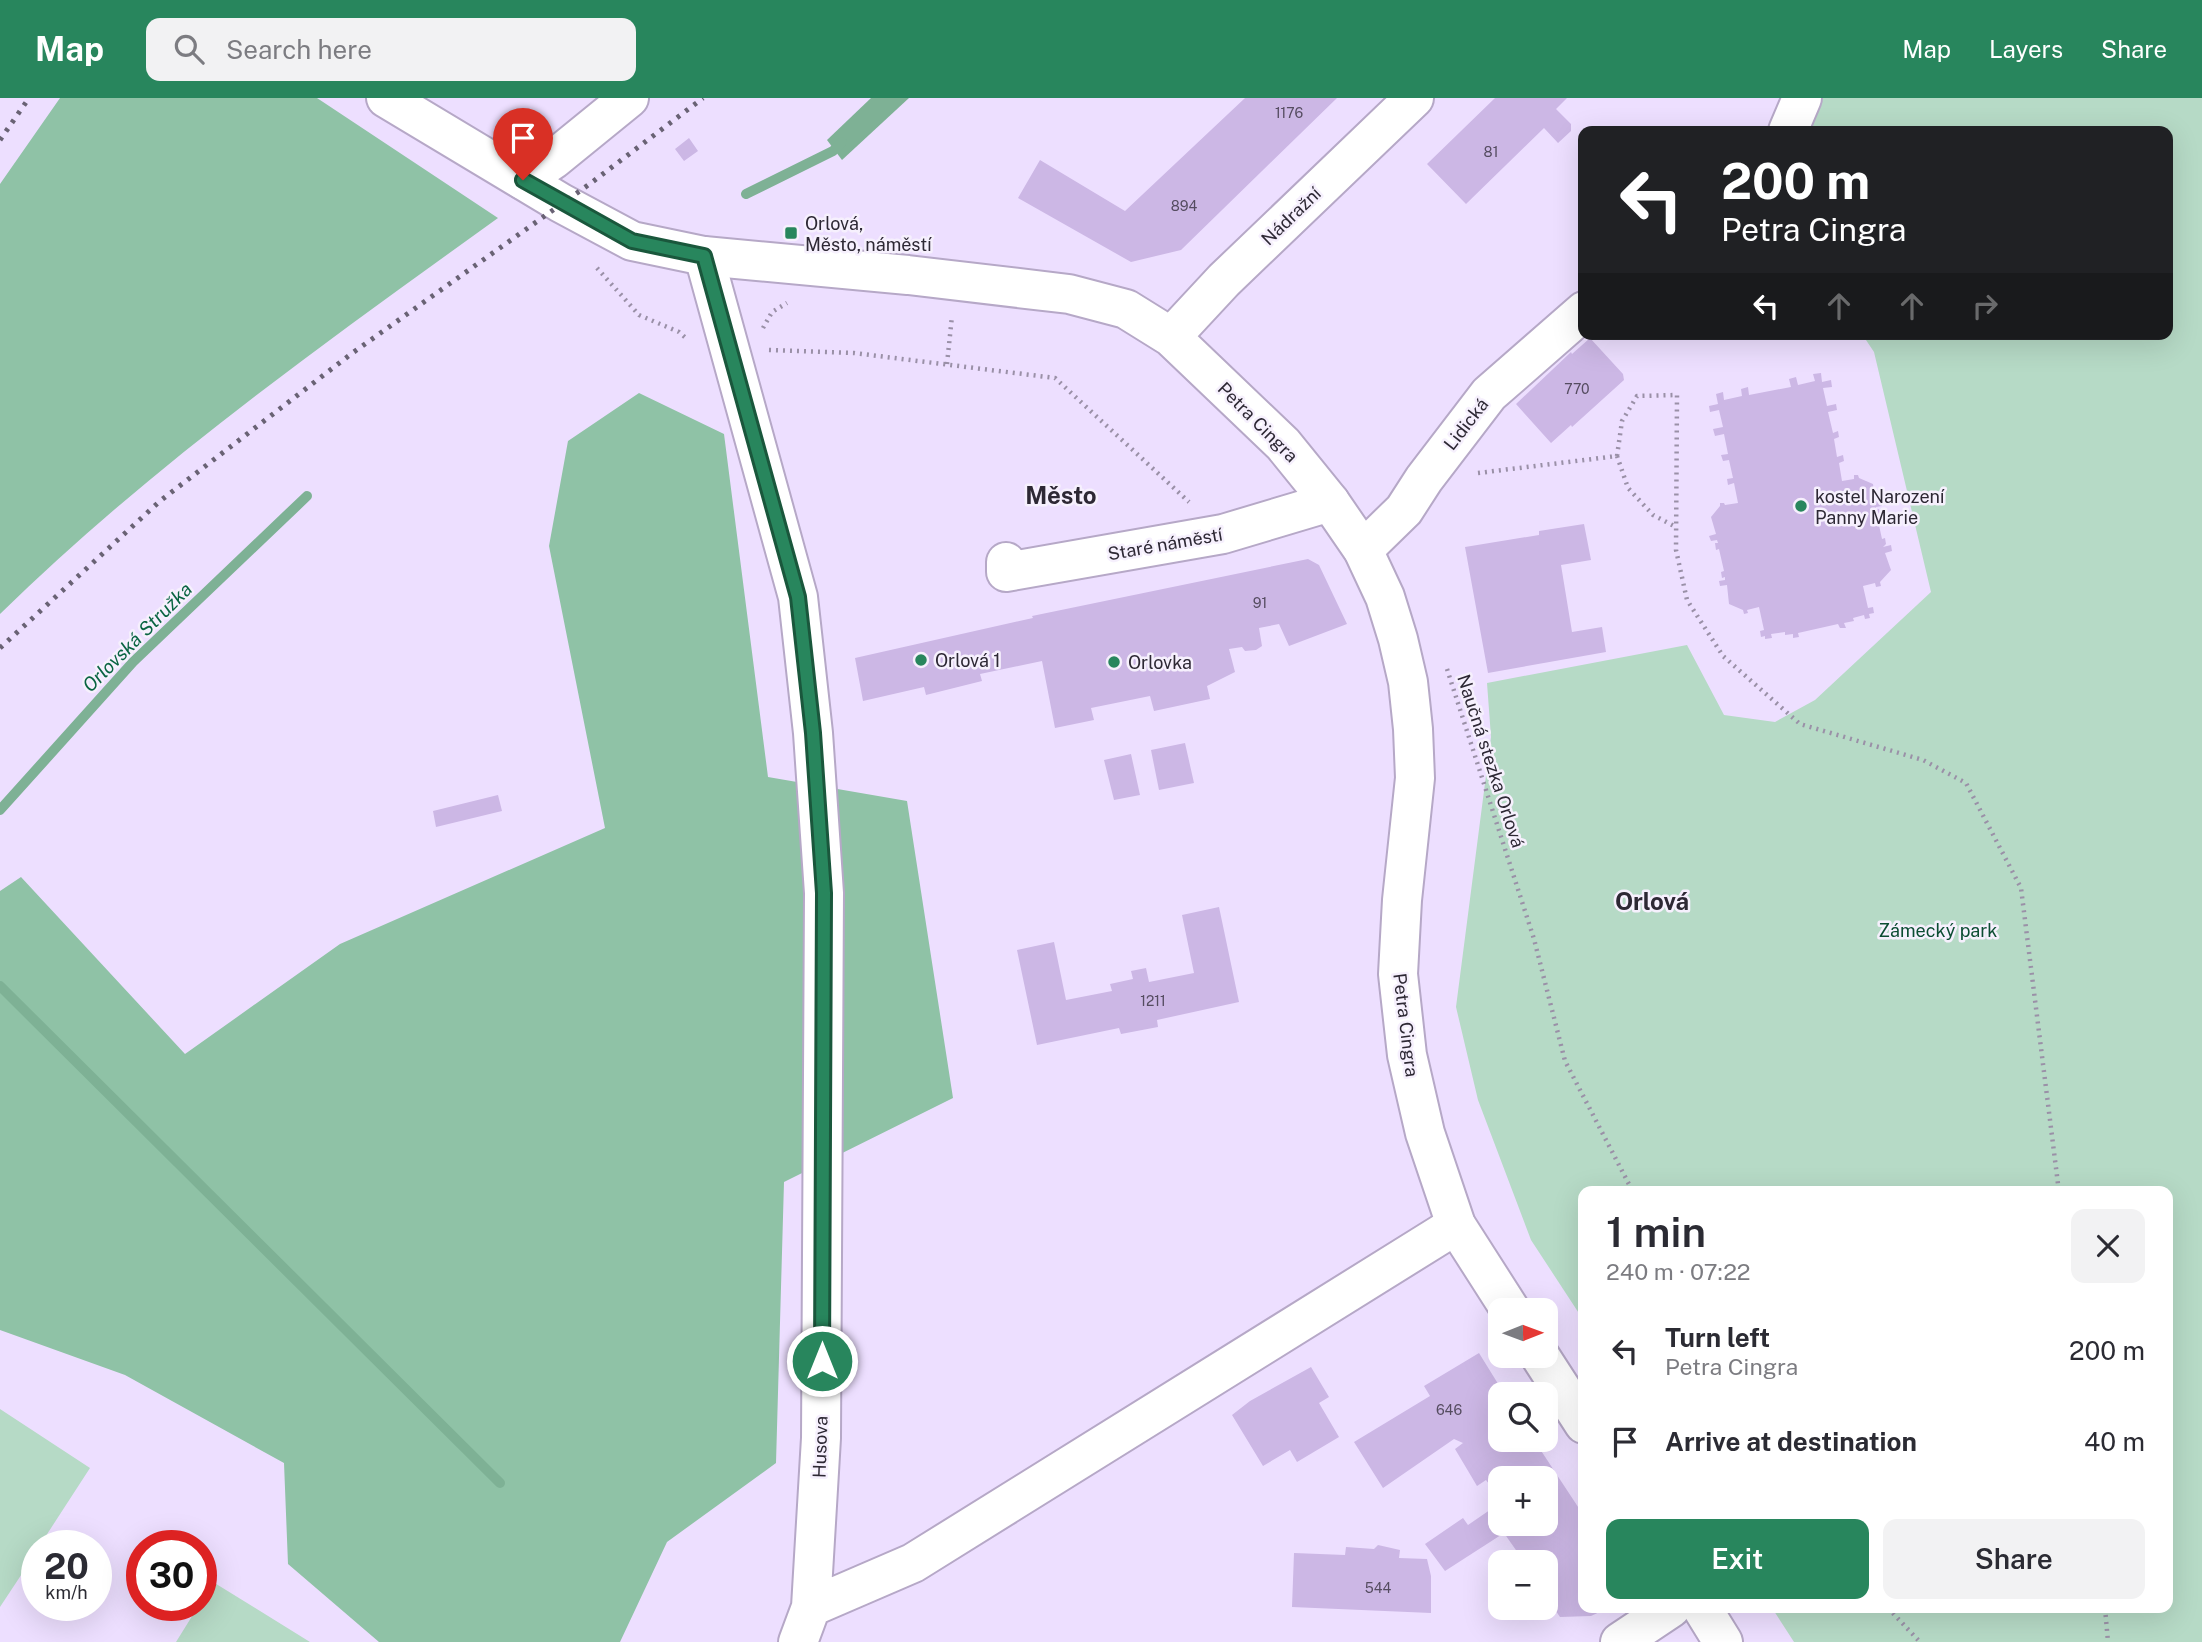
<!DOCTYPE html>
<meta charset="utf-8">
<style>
:root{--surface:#fff;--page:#f2f2f3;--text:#2b2b33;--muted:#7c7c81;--accent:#28865d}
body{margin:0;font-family:"Public Sans",sans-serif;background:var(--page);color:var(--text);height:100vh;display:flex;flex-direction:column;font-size:26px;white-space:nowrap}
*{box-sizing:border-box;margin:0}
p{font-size:23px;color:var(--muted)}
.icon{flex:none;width:38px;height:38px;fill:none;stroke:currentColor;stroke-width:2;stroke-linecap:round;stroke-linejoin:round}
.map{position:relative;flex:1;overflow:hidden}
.details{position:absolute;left:1578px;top:1088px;width:595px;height:427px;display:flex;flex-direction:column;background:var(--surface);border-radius:14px;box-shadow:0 7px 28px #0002}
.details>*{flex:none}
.guide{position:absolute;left:1578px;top:28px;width:595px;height:214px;border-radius:14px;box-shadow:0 7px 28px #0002;background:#202124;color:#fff;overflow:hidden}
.needle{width:46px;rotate:89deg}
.tools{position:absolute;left:1488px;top:1200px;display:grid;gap:14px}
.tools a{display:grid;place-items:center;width:70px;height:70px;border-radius:14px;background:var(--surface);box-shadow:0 7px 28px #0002;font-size:35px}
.speed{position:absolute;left:21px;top:1432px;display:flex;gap:14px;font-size:35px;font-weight:700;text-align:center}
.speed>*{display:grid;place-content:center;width:91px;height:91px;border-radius:50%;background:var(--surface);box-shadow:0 7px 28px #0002;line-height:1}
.speed small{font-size:18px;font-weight:400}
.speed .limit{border:10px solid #d22;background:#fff;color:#111}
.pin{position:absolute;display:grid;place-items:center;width:60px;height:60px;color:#fff;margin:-72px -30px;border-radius:50% 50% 50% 0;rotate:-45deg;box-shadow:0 0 7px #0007}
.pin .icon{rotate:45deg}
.me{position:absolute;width:77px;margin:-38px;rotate:0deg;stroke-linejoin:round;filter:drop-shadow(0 0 5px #0008)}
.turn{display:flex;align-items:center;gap:24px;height:147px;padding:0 28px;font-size:32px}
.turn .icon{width:91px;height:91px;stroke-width:2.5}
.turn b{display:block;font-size:49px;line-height:60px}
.lanes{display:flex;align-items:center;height:66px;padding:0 28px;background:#0003;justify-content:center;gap:35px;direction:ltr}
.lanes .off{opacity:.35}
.round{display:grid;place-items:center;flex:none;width:74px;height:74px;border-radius:14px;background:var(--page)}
.headline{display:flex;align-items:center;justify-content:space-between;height:119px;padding:0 28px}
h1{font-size:42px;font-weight:600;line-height:52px}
.cta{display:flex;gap:14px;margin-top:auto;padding:14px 28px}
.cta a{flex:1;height:80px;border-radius:14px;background:var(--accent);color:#fff;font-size:28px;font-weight:600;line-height:80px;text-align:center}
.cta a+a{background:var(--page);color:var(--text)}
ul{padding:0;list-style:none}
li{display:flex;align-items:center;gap:21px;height:91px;padding:0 28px}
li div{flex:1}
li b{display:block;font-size:26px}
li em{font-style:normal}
header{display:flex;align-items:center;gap:42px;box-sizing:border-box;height:98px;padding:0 35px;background:var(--accent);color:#fff}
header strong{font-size:33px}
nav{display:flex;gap:38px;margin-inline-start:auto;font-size:24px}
.search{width:490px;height:63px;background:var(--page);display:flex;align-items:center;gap:18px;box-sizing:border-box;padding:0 24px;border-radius:14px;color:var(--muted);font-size:26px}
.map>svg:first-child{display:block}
.green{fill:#b6dac6}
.forest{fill:#8fc2a6}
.water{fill:#7eb195}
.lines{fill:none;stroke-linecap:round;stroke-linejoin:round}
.stream{stroke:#7eb195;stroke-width:10}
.building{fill:#ccb7e5}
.street-casing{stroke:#b6a8c7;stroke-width:42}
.secondary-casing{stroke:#b6a8c7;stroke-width:42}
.path{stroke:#9a90a7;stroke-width:4.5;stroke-dasharray:2 5;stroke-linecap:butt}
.street{stroke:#fff;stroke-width:38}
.secondary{stroke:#fff;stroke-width:38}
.rail{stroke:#696274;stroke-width:5;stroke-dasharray:3.5 7;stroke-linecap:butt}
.route-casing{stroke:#1a573c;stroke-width:18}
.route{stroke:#28865d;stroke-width:12}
.poi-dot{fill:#28865d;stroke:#f6f0fd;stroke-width:2.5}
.labels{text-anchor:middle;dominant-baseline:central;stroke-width:5;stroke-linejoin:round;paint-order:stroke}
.number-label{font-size:14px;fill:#554c60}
.street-label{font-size:18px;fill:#2d2834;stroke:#f6f0fd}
.poi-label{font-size:18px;fill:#2d2834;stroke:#f6f0fd;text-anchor:start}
.park-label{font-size:18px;fill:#0c4d32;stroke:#f6f0fd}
.water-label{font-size:19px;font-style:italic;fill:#096442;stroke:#f6f0fd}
.district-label{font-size:24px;font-weight:bold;fill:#2d2834;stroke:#f6f0fd}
</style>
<header>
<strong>Map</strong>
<div class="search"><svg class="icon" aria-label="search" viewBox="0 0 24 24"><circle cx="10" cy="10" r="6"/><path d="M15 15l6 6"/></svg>Search here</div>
<nav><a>Map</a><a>Layers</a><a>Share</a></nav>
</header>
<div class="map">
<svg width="2202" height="1544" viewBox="0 0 2202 1544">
<rect width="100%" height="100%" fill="#eddfff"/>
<path class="green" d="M1823,0h379v1544h-408l-22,-34h396v-416h-584v129l-53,-81 -53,-140 -22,-93 35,-270 -4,-54 200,-38 37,70 51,7 40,-22 116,-108 -57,-240 -12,-18h306v-203h-360z
M0,1311l90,59 -50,77h-3v6l-37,56z
M213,1484l97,60h-134l23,-37h2z"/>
<path class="forest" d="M60,0h257l181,120c-172,124 -346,247 -498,396v-430z
M639,295l85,41 44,343 139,24 46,297 -169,84 -8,281 -109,79 -47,100h-241l-91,-78 -4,-101 -159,-88 -125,-45v-439l21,-14 164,177 155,-110 265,-116 -56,-282 19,-105z"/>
<path class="water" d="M871,0h38l-67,62 -15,-20z"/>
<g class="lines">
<path class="stream" d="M746,96l87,-43 9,-9
M0,712l133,-148 174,-166
M0,888l500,497"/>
</g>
<path class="building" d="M1245,0h92l-156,152 -50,12 -113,-64 22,-38 85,51z
M1495,0h72l-11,11 15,15v7l-13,12 -14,-15 -78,76 -39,-40z
M689,40l9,13 -14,10 -9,-12z
M1590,240l33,36 1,6 -52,47 -1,-2 -20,18 -35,-39 55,-52 1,2z
M1821,275l1,9 9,-2 1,7 -9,1 4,18 9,-2 1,6 -9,2 5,21 5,-2 1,6 -5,2 3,18 6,-2 1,6 -5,2 3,18 12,-2v-4h4l1,3 14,6 2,17 6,-2 1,7 -6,1v3l3,-1 1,7h-3l5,23 3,-1 1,6 -3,3 8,-2 1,6 -7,2 6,17 -11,12 1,4 -5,1 -1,-4 -12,3 5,22 5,-1 1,6 -5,1 1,4 -5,1 -1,-4 -11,3 1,3 -10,2 2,5h-6l-2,-4 -40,9 1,4 -6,1v-4l-8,1v-3l-14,2 1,4 -7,1v-3l-4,1 -1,-6 4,-1 -5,-23 -12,3 1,3 -4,1 -1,-4 -14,-6 -2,-19 -7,1 -1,-5 6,-1v-3l-3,1 -1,-6 3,-1 -5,-22 -3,1 -1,-7h3l-1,-3 -6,1 -2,-5 7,-2 -5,-17 9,-11v-3h4l1,2 13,-2 -4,-20 -6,2 -1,-6 6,-1 -4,-18 -6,1 -2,-6 7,-1 -4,-20 -9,2 -2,-7 10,-2 -4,-17 -9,2 -1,-6 9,-2 -2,-10 7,-2 1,8 18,-4 -1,-7 7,-2 1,8 42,-8 -2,-8 7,-2 2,8 17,-4 -2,-7z
M1584,426l7,36 -30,5 11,67 30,-5 4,25 -118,21 -23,-126 74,-12v-4z
M1308,461l11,6 28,59 -58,22 -10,-22 -20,4 3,18 -6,4 -11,1 -3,-4 -13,2 6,23 -28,14 3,13 -56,12 -4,-15 -59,12 3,12 -39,8 -13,-67 -62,13 2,7 -56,14 -2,-8 -61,14 -8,-43 178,-40 -1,-2z
M1185,645l9,40 -35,7 -8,-40z
M1131,656l9,41 -26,5 -10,-40z
M498,697l4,16 -66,16 -3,-16z
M1219,809l20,95 -82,18 1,7 -37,7 -2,-6 -82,17 -20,-95 37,-8 12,58 46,-9 -2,-7 23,-5 -2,-8 15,-3 3,14 45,-9 -12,-58z
M1479,1255l26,42h-5v45h34l50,76v92h24l-17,8 -31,1 -15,-22v-32h-27l-5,-7 5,-3 -14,-20 -59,38 -20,-27 38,-26 5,7 32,-22v21h45v-45h-45v20l-14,-19 -9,6 -22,-37 8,-6 -9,-4 -71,49 -29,-46 76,-46 -6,-10z
M1311,1269l18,30 -10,6 20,34 -42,25 -7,-12 -27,16 -31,-51 18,-14z
M1378,1447l22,5 -1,8 28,1 4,17v37l-139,-6 2,-54 51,2 1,-8 28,2z"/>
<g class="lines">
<g class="street-casing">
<path id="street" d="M1788,33l14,-33
M523,82l31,-21 75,-61
M704,158l94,341 15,136 11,160 -3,545 -10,169 -13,35
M1363,452l41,-40 20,-31 65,-85 95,-83
M1006,464v10l217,-38 107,-32
M811,1509l102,-44 543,-338
M1620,1544l51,-34"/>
</g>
<g class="secondary-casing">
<path id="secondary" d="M386,0l175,105 71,38 72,15 204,19 161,19 57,15 45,28 112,107 47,58 33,48 22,47 13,42 10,43 5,47 2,49 -13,122 -4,74 9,81 18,78 31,92 55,86
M1171,239l53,-57 190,-182
M1540,1258l44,68
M1702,1510l21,34"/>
</g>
<path class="path" d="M597,170l42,47 40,17 8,7
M763,230l9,-16 15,-9
M769,252l85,3 201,25 134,124
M947,266l5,-48
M1617,358l5,-35 15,-25 40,-1 -1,155 11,50 36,56 77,68 123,36 43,23 55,105 38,304
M1478,375l139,-17 11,32 25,27 23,12
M1447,571l87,270 31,122 68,131
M1888,1510l32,34
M2105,1510l3,34"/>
<use href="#street" class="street"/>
<use href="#secondary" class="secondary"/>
<path class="rail" d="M0,42l29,-42
M0,550l160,-147 191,-147 240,-171 112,-85"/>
</g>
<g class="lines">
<g class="route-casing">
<path id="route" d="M523,82l109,61 72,15 94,341 15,136 11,160 -2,468"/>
</g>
<use href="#route" class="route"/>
</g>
<g class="poi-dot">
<rect x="784" y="128" width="14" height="14" rx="3.5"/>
<circle cx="1801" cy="408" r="7"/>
<circle cx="921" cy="562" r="7"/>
<circle cx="1114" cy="564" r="7"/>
</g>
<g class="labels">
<g class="number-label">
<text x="1289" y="15">1176</text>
<text x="1491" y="54">81</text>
<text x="1184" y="108">894</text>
<text x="1577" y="291">770</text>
<text x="1260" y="505">91</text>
<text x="1153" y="903">1211</text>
<text x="1449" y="1312">646</text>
<text x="1378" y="1490">544</text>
</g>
<g class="street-label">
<text transform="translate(1291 118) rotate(-44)">Nádražní</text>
<text transform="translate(1258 324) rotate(45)">Petra Cingra</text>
<text transform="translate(1466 326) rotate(-52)">Lidická</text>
<text transform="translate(1165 446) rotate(-10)">Staré náměstí</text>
<text transform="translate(1491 663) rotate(72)">Naučná stezka Orlová</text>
<text transform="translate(1406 927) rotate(83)">Petra Cingra</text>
<text transform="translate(820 1349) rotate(-88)">Husova</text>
</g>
<g class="poi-label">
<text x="805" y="125">Orlová,<tspan x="805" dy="21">Město, náměstí</tspan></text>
<text x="1815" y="398">kostel Narození<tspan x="1815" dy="21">Panny Marie</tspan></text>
<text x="935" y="562">Orlová 1</text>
<text x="1128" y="564">Orlovka</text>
</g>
<g class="park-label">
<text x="1938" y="832">Zámecký park</text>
</g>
<g class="water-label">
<text transform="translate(137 539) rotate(-45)">Orlovská Stružka</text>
</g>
<g class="district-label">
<text x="1061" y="397">Město</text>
<text x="1652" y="803">Orlová</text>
</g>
</g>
</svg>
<div class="tools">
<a><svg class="needle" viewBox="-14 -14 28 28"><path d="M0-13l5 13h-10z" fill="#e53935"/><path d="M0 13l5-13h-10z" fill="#7c7c81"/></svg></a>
<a><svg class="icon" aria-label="search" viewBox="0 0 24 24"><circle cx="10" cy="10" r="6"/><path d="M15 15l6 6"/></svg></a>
<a>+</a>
<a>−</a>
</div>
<div class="speed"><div>20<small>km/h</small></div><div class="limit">30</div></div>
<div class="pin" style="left:523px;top:82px;background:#d93025"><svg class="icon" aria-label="arrive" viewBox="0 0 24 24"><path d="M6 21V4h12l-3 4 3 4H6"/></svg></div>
<svg class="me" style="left:822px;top:1263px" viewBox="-20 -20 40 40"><circle r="17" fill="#28865d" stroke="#fff" stroke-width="3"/><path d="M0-11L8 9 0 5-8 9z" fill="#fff"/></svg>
<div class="guide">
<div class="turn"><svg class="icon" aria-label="left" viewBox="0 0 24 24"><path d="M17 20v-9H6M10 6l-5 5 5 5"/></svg><div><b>200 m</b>Petra Cingra</div></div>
<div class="lanes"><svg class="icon" aria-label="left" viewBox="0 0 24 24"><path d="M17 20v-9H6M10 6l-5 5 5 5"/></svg><svg class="icon off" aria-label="ahead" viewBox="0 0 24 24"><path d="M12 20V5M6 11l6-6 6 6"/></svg><svg class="icon off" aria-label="ahead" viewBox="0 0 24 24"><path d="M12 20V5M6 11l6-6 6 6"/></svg><svg class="icon off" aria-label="right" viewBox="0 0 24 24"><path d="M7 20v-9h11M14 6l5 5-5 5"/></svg></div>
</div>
<section class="details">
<div class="headline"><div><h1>1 min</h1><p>240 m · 07:22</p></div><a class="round"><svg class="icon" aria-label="close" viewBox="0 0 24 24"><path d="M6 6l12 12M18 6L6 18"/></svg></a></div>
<ul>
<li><svg class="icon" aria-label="left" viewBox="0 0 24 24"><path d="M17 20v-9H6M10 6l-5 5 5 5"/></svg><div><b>Turn left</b><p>Petra Cingra</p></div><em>200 m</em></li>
<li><svg class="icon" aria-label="arrive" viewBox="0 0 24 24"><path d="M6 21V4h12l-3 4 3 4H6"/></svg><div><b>Arrive at destination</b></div><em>40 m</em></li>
</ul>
<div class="cta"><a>Exit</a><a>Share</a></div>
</section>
</div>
